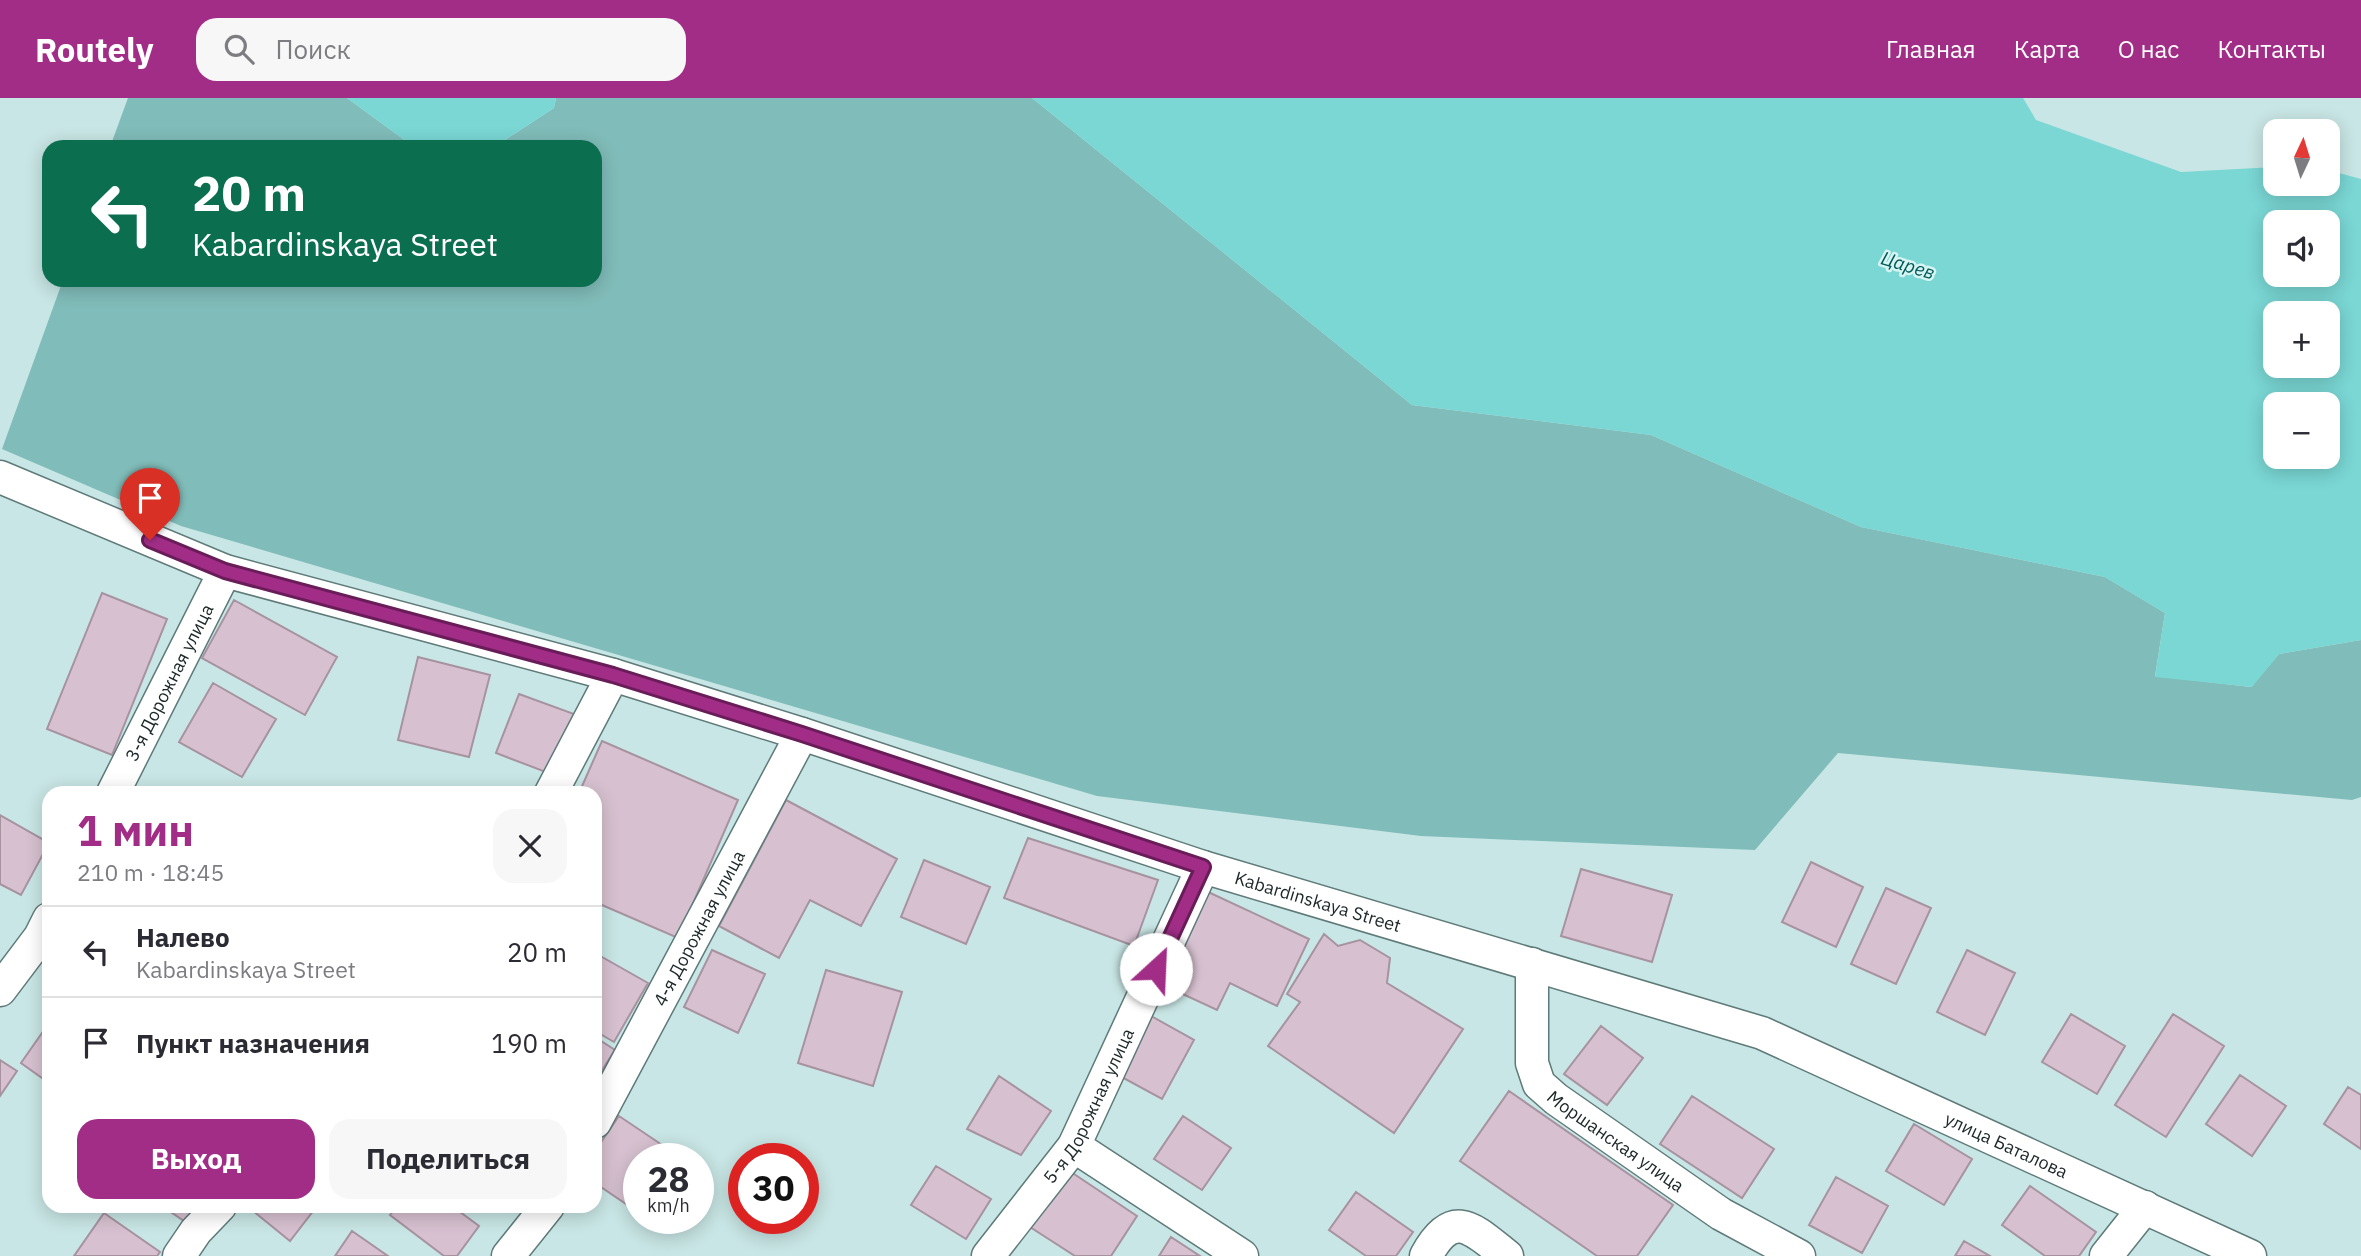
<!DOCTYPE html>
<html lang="ru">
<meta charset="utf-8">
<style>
:root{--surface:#fff;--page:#f7f7f7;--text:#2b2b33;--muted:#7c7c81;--line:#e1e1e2;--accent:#a12d87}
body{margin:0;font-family:"IBM Plex Sans",sans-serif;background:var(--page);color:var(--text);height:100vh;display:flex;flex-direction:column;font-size:26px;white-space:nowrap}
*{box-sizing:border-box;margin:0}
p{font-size:23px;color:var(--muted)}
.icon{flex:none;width:38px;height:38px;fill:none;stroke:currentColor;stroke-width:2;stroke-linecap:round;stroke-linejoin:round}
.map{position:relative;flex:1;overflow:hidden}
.sheet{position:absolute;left:42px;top:688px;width:560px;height:427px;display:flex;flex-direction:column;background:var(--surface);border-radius:21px;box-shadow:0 4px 18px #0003}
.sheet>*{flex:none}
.banner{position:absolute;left:42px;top:42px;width:560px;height:147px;border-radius:21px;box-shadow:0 4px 18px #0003;background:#0b6e4f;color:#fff;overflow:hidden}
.needle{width:46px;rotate:4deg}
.buttons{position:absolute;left:2263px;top:21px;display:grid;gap:14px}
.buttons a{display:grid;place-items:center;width:77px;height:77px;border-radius:14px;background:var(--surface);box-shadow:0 4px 18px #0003;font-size:35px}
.speed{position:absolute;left:623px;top:1045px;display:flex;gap:14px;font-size:35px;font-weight:700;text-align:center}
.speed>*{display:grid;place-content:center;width:91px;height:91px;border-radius:50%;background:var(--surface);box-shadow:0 4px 18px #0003;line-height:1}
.speed small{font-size:18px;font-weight:400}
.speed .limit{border:10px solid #d22;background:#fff;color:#111}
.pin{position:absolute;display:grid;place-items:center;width:60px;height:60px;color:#fff;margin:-72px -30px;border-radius:50% 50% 50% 0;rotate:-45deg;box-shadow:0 0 7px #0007}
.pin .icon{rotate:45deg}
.me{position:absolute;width:77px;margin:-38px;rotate:25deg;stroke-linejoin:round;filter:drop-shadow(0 0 5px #0008)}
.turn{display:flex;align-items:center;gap:24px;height:147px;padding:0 35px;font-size:32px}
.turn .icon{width:91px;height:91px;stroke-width:2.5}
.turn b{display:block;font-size:49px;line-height:60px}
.round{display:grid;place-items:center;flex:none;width:74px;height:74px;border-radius:21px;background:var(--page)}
.overview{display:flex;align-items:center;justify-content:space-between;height:119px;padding:0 35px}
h1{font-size:42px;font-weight:700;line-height:52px;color:var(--accent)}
.action{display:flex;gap:14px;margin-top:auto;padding:14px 35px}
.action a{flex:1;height:80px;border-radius:21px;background:var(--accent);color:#fff;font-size:28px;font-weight:700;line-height:80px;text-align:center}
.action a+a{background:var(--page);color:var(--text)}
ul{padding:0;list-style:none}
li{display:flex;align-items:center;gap:21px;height:91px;padding:0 35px;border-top:2px solid var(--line)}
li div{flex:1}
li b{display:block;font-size:26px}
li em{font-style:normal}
header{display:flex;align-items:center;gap:42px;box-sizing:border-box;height:98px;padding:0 35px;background:var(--accent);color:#fff}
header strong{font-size:33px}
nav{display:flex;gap:38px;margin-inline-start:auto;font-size:24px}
.search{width:490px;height:63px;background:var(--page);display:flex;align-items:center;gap:18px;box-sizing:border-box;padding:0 24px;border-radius:21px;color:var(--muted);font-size:26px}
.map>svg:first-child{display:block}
.green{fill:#80bcb9}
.water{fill:#7ad7d4;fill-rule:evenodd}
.building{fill:#d7c1d0;stroke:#a792a0;stroke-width:2}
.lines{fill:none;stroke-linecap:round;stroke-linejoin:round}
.minor-casing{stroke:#5e7a79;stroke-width:35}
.minor{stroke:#fff;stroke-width:32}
.route-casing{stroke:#691d58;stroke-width:18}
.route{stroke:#a12d87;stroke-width:12}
.labels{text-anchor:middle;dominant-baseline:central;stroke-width:5;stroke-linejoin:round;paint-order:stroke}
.street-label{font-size:18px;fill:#1b2726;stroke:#d5f4f2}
.water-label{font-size:19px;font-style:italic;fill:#005856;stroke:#d5f4f2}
</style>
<header>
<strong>Routely</strong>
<div class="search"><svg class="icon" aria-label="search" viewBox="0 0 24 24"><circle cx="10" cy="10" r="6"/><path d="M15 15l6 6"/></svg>Поиск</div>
<nav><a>Главная</a><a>Карта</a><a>О нас</a><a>Контакты</a></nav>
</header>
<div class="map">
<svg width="2361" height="1158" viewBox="0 0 2361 1158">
<rect width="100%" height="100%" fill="#c8e6e5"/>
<path class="green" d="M128,0h219l67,49h-304z
M556,0h476l380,307 239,30 210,92 244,50 60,36 -10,63 96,11 28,-33 82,-14v157l-9,3 -514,-47 -83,97 -334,-14 -324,-40 -916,-270 -179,-77 61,-169h532v-133h-113l17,-3 55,-36z"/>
<path class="water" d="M347,0h209l-2,10 -55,36 -17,3h-68z
M1032,0h991l13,22 145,52 94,-5v17h53v-14l33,9v461l-82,14 -27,33 -97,-10 10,-64 -60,-36 -244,-50 -210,-92 -239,-30zM2275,124h53v53h-53zM2275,215h53v53h-53zM2275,306h53v53h-53z"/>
<path class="building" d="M102,495l65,26 -55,136 -65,-26z
M234,502l103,57 -32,58 -103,-57z
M418,559l72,18 -21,82 -71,-17z
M213,585l63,36 -34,58 -63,-35z
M519,596l55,20 -23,60 -55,-21z
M602,643l136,59 -60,138 -83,-36v-109h-16z
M786,702l111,59 -36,67 -51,-26 -31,58 -60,-32z
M0,717l49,28 -28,52 -21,-11z
M1028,740l130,42 -24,66 -130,-48z
M924,762l66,27 -24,57 -65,-27z
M1811,764l52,25 -27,60 -54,-25z
M1581,771l91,26 -20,67 -91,-26z
M1886,790l45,20 -35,76 -45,-20z
M1206,793l103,48 -32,67 -47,-23 -13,27 -56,-26z
M1324,836l14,12 22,-6 30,18 -3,25 76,46 -69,104 -126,-87 32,-44 -13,-8z
M712,852l53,24 -27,59 -54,-26z
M1967,852l48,23 -30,62 -48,-23z
M595,855l53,30 -34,59 -19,-11z
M826,872l76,22 -29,94 -75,-23z
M2071,916l54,32 -28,48 -55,-32z
M2173,916l51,32 -58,91 -51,-32z
M1151,918l43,24 -32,59 -44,-24z
M49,925v60l-28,-20z
M1601,928l42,32 -36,47 -43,-31z
M595,939l20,13 -20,31z
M0,962l17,11 -17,25z
M2240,977l46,31 -34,50 -46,-32z
M999,978l52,35 -30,44 -54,-26z
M2348,989l13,8v54l-37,-25z
M1509,993l164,114 -36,51h-40l-137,-95z
M1692,998l82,53 -32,49 -82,-54z
M619,1018l55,37 -3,5h-32v46l-4,6 -40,-27v-32z
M1183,1018l48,32 -29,42 -48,-31z
M1914,1026l58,35 -28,46 -58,-34z
M936,1068l55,33 -25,40 -55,-34z
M1068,1072l69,46 -26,40h-36l-45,-29z
M1836,1079l52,29 -26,47 -53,-28z
M2030,1088l66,46 -17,24h-34l-43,-31z
M1356,1094l57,40 -17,24h-30l-37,-26z
M162,1108h36l-11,17z
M247,1108h70l-27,35z
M397,1108h55l27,20 -22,30h-13l-54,-41z
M104,1115l56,39 -3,4h-83z
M352,1133l36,25h-53z
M1171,1139l29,19h-41z
M1964,1143l26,15h-35z"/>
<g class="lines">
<g class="minor-casing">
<g id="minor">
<path id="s1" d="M0,379l225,94 388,104 189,59 401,133 559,166 488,223"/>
<path id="s2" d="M113,695l112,-222"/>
<path d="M551,695l62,-118"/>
<path id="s3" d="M1532,866v99l7,21 17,15 165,115 78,42"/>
<path d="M0,892l40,-53 9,-18"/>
<path id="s4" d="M595,1024l207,-388"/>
<path d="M1074,1048l168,110"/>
<path d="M179,1158l17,-25 24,-25"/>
<path d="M508,1158l40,-50"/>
<path id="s5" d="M988,1158l86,-110 129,-279"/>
<path d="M1426,1158c27,-50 47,-27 81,0"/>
<path d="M2106,1158l39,-49"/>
</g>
</g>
<use href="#minor" class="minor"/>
</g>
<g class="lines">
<g class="route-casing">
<path id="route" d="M150,442l75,31 388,104 189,59 401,133 -47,102"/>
</g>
<use href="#route" class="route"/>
</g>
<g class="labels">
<g class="street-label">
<text stroke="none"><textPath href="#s2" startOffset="124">3-я Дорожная улица</textPath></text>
<text stroke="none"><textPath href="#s1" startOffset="1386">Kabardinskaya Street</textPath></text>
<text stroke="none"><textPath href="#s4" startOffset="220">4-я Дорожная улица</textPath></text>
<text stroke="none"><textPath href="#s5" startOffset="182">5-я Дорожная улица</textPath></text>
<text stroke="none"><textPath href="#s3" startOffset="217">Моршанская улица</textPath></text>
<text stroke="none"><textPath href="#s1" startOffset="2118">улица Баталова</textPath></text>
</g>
<g class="water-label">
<text transform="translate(1908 167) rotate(17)">Царев</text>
</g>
</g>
</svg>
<div class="buttons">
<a><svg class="needle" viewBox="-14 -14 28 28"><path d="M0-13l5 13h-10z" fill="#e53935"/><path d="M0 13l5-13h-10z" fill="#7c7c81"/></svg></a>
<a><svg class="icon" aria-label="sound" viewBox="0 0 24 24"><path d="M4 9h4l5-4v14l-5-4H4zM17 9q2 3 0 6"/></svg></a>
<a>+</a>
<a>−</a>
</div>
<div class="speed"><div>28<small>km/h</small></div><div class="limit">30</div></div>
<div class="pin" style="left:150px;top:442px;background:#d93025"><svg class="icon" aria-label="arrive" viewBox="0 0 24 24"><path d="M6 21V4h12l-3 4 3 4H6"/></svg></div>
<svg class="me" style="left:1156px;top:871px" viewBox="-20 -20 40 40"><circle r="19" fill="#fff"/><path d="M0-13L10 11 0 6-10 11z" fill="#a12d87"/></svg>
<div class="banner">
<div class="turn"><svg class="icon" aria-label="left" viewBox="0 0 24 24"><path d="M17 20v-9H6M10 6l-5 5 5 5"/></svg><div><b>20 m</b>Kabardinskaya Street</div></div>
</div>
<section class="sheet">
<div class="overview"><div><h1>1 мин</h1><p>210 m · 18:45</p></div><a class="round"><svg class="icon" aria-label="close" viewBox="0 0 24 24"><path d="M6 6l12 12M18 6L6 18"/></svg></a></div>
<ul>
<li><svg class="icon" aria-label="left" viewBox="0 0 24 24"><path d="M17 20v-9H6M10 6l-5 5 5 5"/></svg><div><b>Налево</b><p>Kabardinskaya Street</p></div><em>20 m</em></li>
<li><svg class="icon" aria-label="arrive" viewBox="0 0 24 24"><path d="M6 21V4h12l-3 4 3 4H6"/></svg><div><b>Пункт назначения</b></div><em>190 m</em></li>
</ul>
<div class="action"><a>Выход</a><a>Поделиться</a></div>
</section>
</div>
